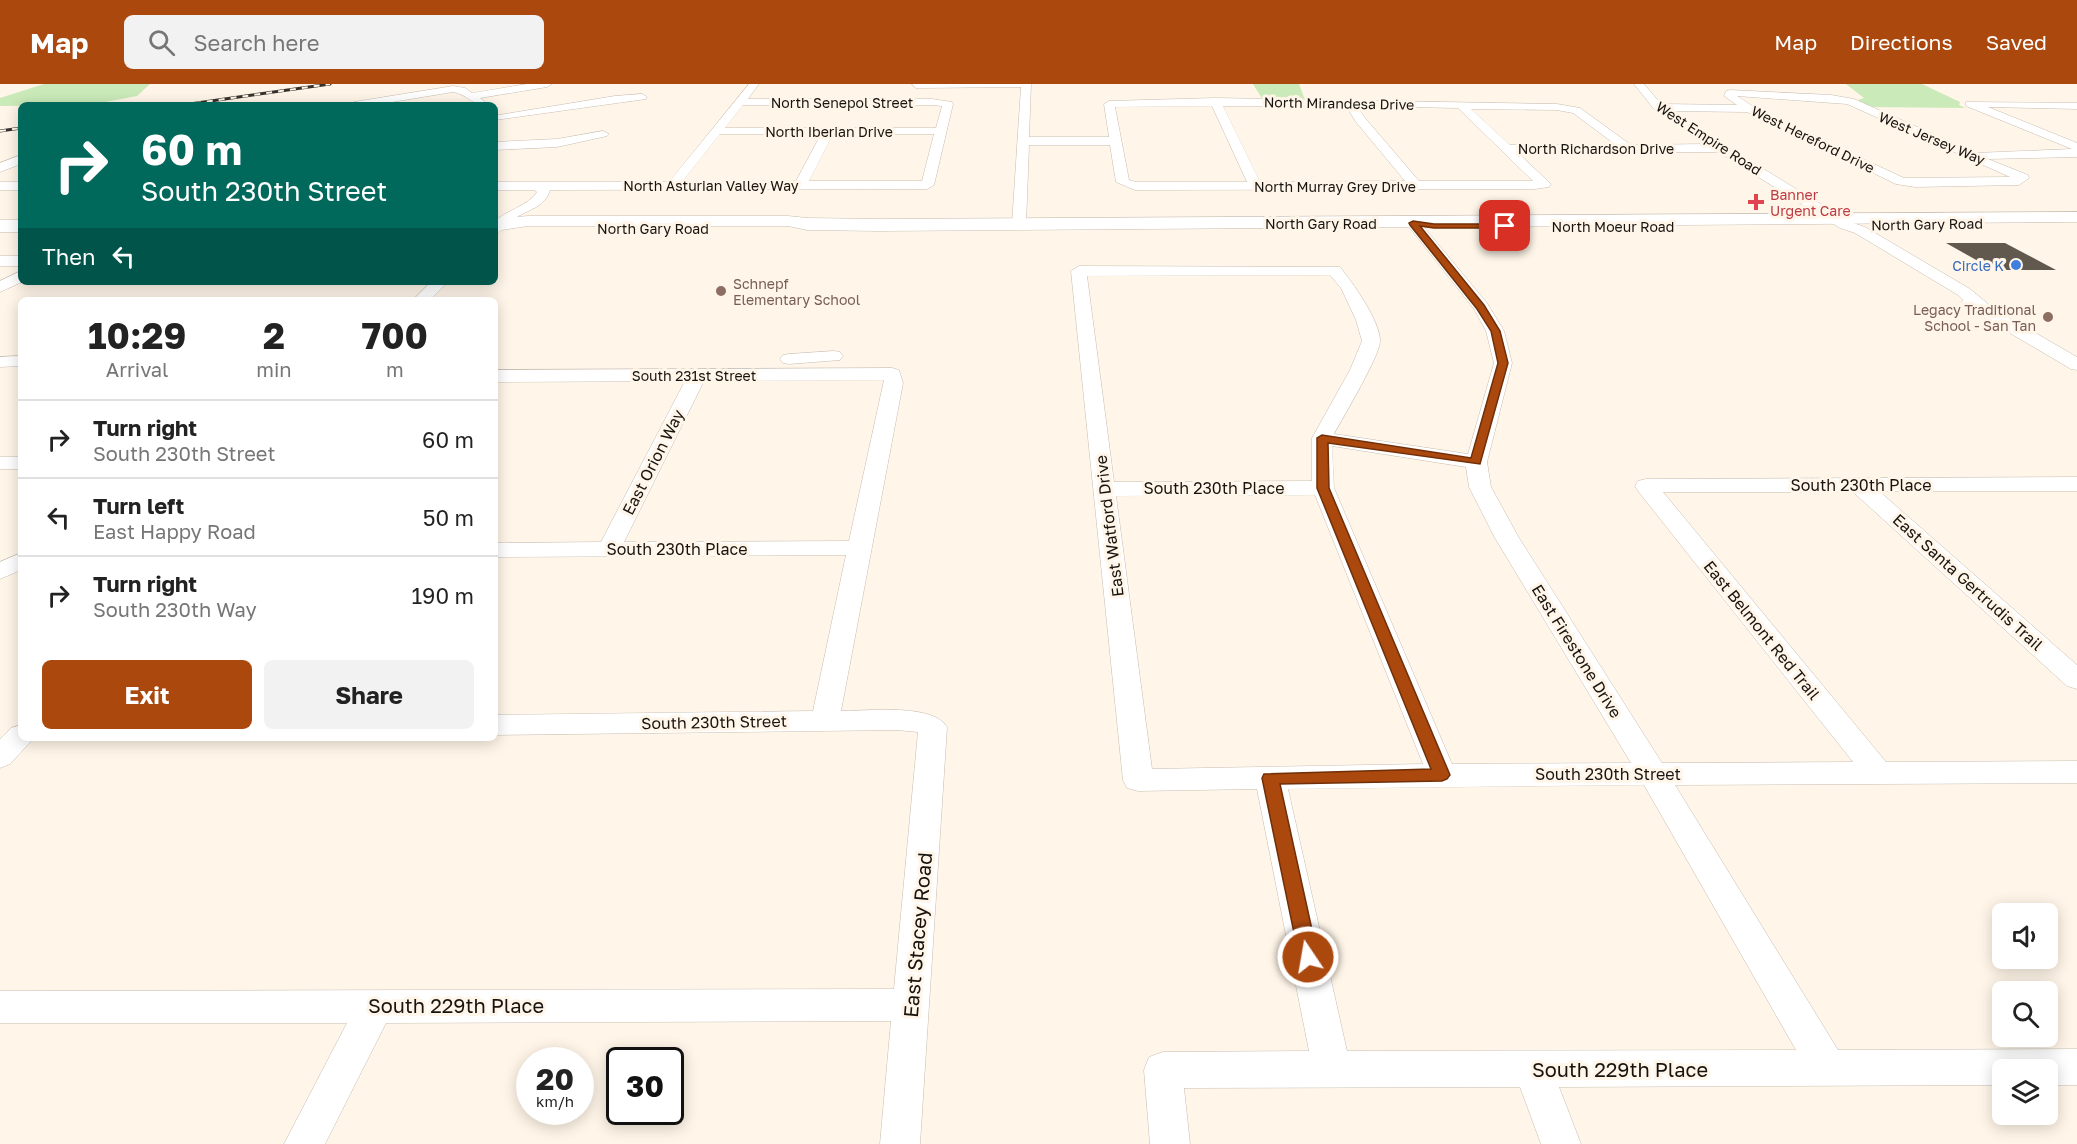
<!DOCTYPE html>
<style>
:root{--surface:#fff;--page:#f2f2f2;--text:#222;--muted:#767676;--line:#e0e0e0;--accent:#ab480e}
body{margin:0;font-family:"Golos Text",sans-serif;background:var(--page);color:var(--text);height:100vh;display:flex;flex-direction:column;font-size:22px;white-space:nowrap}
*{box-sizing:border-box;margin:0}
p{font-size:20px;color:var(--muted)}
.icon{flex:none;width:33px;height:33px;fill:none;stroke:currentColor;stroke-width:2;stroke-linecap:round;stroke-linejoin:round}
.map{position:relative;flex:1;overflow:hidden}
.panel{position:absolute;left:18px;top:213px;width:480px;height:444px;display:flex;flex-direction:column;background:var(--surface);border-radius:9px;box-shadow:0 3px 15px #0003}
.panel>*{flex:none}
.guide{position:absolute;left:18px;top:18px;width:480px;height:183px;border-radius:9px;box-shadow:0 3px 15px #0003;background:#00695c;color:#fff;overflow:hidden}
.tools{position:absolute;left:1992px;top:819px;display:grid;gap:12px}
.tools a{display:grid;place-items:center;width:66px;height:66px;border-radius:9px;background:var(--surface);box-shadow:0 3px 15px #0003;font-size:30px}
.speed{position:absolute;left:516px;top:963px;display:flex;gap:12px;font-size:30px;font-weight:700;text-align:center}
.speed>*{display:grid;place-content:center;width:78px;height:78px;border-radius:50%;background:var(--surface);box-shadow:0 3px 15px #0003;line-height:1}
.speed small{font-size:15px;font-weight:400}
.speed .limit{border:3px solid #111;border-radius:9px;background:#fff;color:#111}
.pin{position:absolute;display:grid;place-items:center;width:51px;height:51px;color:#fff;margin:-26px;border-radius:12px;box-shadow:0 3px 9px #0006}
.me{position:absolute;width:66px;margin:-33px;rotate:348deg;stroke-linejoin:round;filter:drop-shadow(0 0 4px #0008)}
.turn{display:flex;align-items:center;gap:21px;height:126px;padding:0 24px;font-size:27px}
.turn .icon{width:78px;height:78px;stroke-width:2.5}
.turn b{display:block;font-size:42px;line-height:51px}
.then{display:flex;align-items:center;height:57px;padding:0 24px;background:#0003;gap:12px;font-size:22px}
.eta{display:flex;justify-content:space-evenly;align-items:center;height:102px;text-align:center}
.eta b{font-size:36px;font-weight:700;line-height:42px}
.primary-button{display:flex;gap:12px;margin-top:auto;padding:12px 24px}
.primary-button a{flex:1;height:69px;border-radius:9px;background:var(--accent);color:#fff;font-size:24px;font-weight:700;line-height:69px;text-align:center}
.primary-button a+a{background:var(--page);color:var(--text)}
ul{padding:0;list-style:none}
li{display:flex;align-items:center;gap:18px;height:78px;padding:0 24px;border-top:2px solid var(--line)}
li div{flex:1}
li b{display:block;font-size:22px}
li em{font-style:normal}
header{display:flex;align-items:center;gap:36px;box-sizing:border-box;height:84px;padding:0 30px;background:var(--accent);color:#fff}
header strong{font-size:28px}
nav{display:flex;gap:33px;margin-inline-start:auto;font-size:21px}
.search{width:420px;height:54px;background:var(--page);display:flex;align-items:center;gap:15px;box-sizing:border-box;padding:0 21px;border-radius:9px;color:var(--muted);font-size:22px}
.map>svg:first-child{display:block}
.green{fill:#caeab9}
.building{fill:#61594e}
.lines{fill:none;stroke-linecap:round;stroke-linejoin:round}
.minor-casing{stroke:#c6bdb1;stroke-width:1}
.major-casing{stroke:#c6bdb1;stroke-width:1}
.minor{fill:#fff;fill-rule:evenodd}
.major{fill:#fff;fill-rule:evenodd}
.rail-casing{stroke:#35312c;stroke-width:3}
.rail{stroke:#fff5e8;stroke-width:2;stroke-dasharray:6;stroke-linecap:butt}
.route{fill:#ab480e;stroke:#6f2f09;stroke-width:1.5}
.health-dot{fill:#e0444e;stroke:#fff5e8;stroke-width:2}
.shop-dot{fill:#3f7fe0;stroke:#fff5e8;stroke-width:2}
.education-dot{fill:#8d6e63;stroke:#fff5e8;stroke-width:2}
.labels{text-anchor:middle;dominant-baseline:central;stroke-width:6;stroke-linejoin:round;paint-order:stroke}
.far-street-label{font-size:14px;fill:#171410;stroke:#fff5e8}
.far-health-label{font-size:14px;fill:#be3a42;stroke:#fff5e8;text-anchor:start}
.far-shop-label{font-size:14px;fill:#366cbe;stroke:#fff5e8;text-anchor:end}
.far-education-label{font-size:14px;fill:#785e54;stroke:#fff5e8;text-anchor:start}
.street-label{font-size:16px;fill:#171410;stroke:#fff5e8}
.near-street-label{font-size:20px;fill:#171410;stroke:#fff5e8}
</style>
<header>
<strong>Map</strong>
<div class="search"><svg class="icon" aria-label="search" viewBox="0 0 24 24"><circle cx="10" cy="10" r="6"/><path d="M15 15l6 6"/></svg>Search here</div>
<nav><a>Map</a><a>Directions</a><a>Saved</a></nav>
</header>
<div class="map">
<svg width="2077" height="1060" viewBox="0 0 2077 1060">
<rect width="100%" height="100%" fill="#fff5e8"/>
<path class="green" d="M44,0h106l-13,12 -48,9 -89,1v-8z
M1253,0h46l6,16h-42z
M1846,0h76l38,18 -1,3 6,3 -98,-1 -9,-7 6,-2z"/>
<path class="building" d="M1946,159h59l51,27h-62z"/>
<g class="lines">
<g class="minor-casing">
<path id="minor" d="M527,0h25l-5,3 -67,11 9,7c-19,0 -20,-10 -36,-13l-79,13h-25l5,-3 99,-16 12,2 7,5z
M749,0h10l-11,15h184l20,3 1,2 -19,81 -7,4 -377,1c-5,18 -22,19 -36,29 -7,5 -10,12 -19,14v-12c12,-11 33,-15 42,-29l-3,-2h-39v-8h174zM743,21h189l10,1 -6,22h-211zM720,50h101l-25,47 -114,1zM833,50h101l-12,47h-113z
M912,0h119l-2,53h80l-5,-33 5,-3 106,-3 342,6 23,4 51,37 76,-1 -53,-35 -20,-25h10l17,20 76,1 -13,-9 2,-5 4,-1 101,5 23,4 122,54 96,-4 -106,-43v-4l111,1v6l-89,-2 89,36v14l-89,2 40,16 1,3 -10,7 -104,2 -19,-3 -149,-72 -78,-1 181,111 15,5 105,62 24,20 83,48v13l-6,-1 -107,-63 -2,-4 1,-2 -5,-5 -103,-62 -15,-5 -122,-76 -200,1 33,31 -2,3 -14,2 -400,1 -19,-8 -6,-37h-81l-3,79 -7,4 -7,-4 9,-137 -105,1zM1737,12l110,8 163,73 -106,1 -144,-67zM1212,22l35,76h-111l-7,-2 -14,-73zM1223,22h123l10,16 49,59 -145,1zM1357,22l101,2 75,73h-114l-54,-63zM1471,25l86,1 16,3 43,32h-106z
M642,10l5,3 -1,2 -151,21v-4l4,-1 116,-19z
M603,47l6,3 -2,2 -50,11 -62,3v-8l62,-3z
M21,71v9l-21,8v-9z
M0,98h21v8h-21z
M1413,135l5,1 69,83 17,28 8,32 -25,99 4,25 28,51 143,225 191,-1 -215,-271 -3,-5 3,-5 8,-2 431,-2v14h-198l198,174v24l-10,-3 -214,-194h-190l223,270 191,-1v22l-402,2 163,265 239,-1v36h-29v-15h-46v15l-443,2 22,57h-40l-21,-57 -336,1 6,56h-40l-6,-74 5,-13 14,-5 146,-1 -52,-262 -119,2 -11,-3 -4,-8 -52,-509 8,-5 261,1c12,15 40,53 40,74 0,15 -37,76 -46,93l134,20 26,-91 -8,-32 -12,-22 -68,-86zM1330,191l11,13 15,32 6,21 -12,29 -38,68v43l-198,1 -27,-206zM1332,362l134,21 3,20 26,51 136,225 -179,1 -118,-276zM1315,411l108,269 -271,5 -36,-273zM1644,701l152,265 -449,1 -59,-262z
M0,172h21v10h-21z
M21,187l1,11 -22,10v-11z
M431,198h17l-18,18h-17z
M834,267l6,1 3,4 -3,4 -51,4 -6,-1 -3,-4 3,-4 6,-1z
M21,272v10l-21,1v-10z
M892,284l7,2 4,13 -62,328c26,0 92,-8 106,16l-27,417h-40l11,-123 -505,2 -61,121h-41l63,-121h-347v-32l894,-2 24,-257 -21,-2 -402,5v-20l318,-4 33,-156 -351,2v-14l106,-1 84,-161 -190,1v-12zM884,296l-35,161 -225,1 80,-161z
M0,373h21v12h-21z
M21,469v17l-21,9v-17z
M21,641v13h13l-24,26 -10,4v-29l11,-11z"/>
</g>
<g class="major-casing">
<path id="major" d="M2077,128v10l-1198,9 -72,-1 -19,-4h-260l-33,5v-12l33,-3h260l19,2 72,1z
M0,136h21v12h-21z"/>
</g>
<use href="#minor" class="minor"/>
<use href="#major" class="major"/>
<g class="rail-casing">
<path id="rail" d="M183,21l147,-21
M0,47l21,-3"/>
</g>
<use href="#rail" class="rail"/>
</g>
<path class="route" d="M1413,137l21,3h71l4,2 -4,2h-71l-14,-2 64,79 16,26 8,32 -28,101 -152,-21 1,45 121,287 -3,4 -5,2 -162,3 38,173 -3,6 -7,2 -6,-2 -3,-6 -37,-179 2,-4 167,-5 -114,-281v-50l5,-3 149,23 27,-95 -7,-32 -14,-22 -67,-84 -1,-2z"/>
<path class="health-dot" d="M1753 109h6v6h6v6h-6v6h-6v-6h-6v-6h6z"/>
<circle class="shop-dot" cx="2016" cy="181" r="6"/>
<g class="education-dot">
<circle cx="721" cy="207" r="6"/>
<circle cx="2048" cy="233" r="6"/>
</g>
<g class="labels">
<g class="far-street-label">
<text x="842" y="18">North Senepol Street</text>
<text transform="translate(1339 19) rotate(1)">North Mirandesa Drive</text>
<text x="829" y="47">North Iberian Drive</text>
<text transform="translate(1709 54) rotate(33)">West Empire Road</text>
<text transform="translate(1932 54) rotate(23)">West Jersey Way</text>
<text transform="translate(1813 55) rotate(26)">West Hereford Drive</text>
<text x="1596" y="64">North Richardson Drive</text>
<text x="711" y="101">North Asturian Valley Way</text>
<text x="1335" y="102">North Murray Grey Drive</text>
<text x="1321" y="139">North Gary Road</text>
<text transform="translate(1927 140) rotate(-1)">North Gary Road</text>
<text x="1613" y="142">North Moeur Road</text>
<text x="653" y="144">North Gary Road</text>
<text x="694" y="291">South 231st Street</text>
</g>
<g class="far-health-label">
<text x="1770" y="110">Banner<tspan x="1770" dy="16">Urgent Care</tspan></text>
</g>
<g class="far-shop-label">
<text x="2004" y="181">Circle K</text>
</g>
<g class="far-education-label">
<text x="733" y="199">Schnepf<tspan x="733" dy="16">Elementary School</tspan></text>
<text x="2036" y="225" text-anchor="end">Legacy Traditional<tspan x="2036" dy="16">School - San Tan</tspan></text>
</g>
<g class="street-label">
<text transform="translate(653 378) rotate(-63)">East Orion Way</text>
<text x="1861" y="401">South 230th Place</text>
<text x="1214" y="404">South 230th Place</text>
<text transform="translate(1109 442) rotate(-97)">East Watford Drive</text>
<text x="677" y="465">South 230th Place</text>
<text transform="translate(1968 498) rotate(42)">East Santa Gertrudis Trail</text>
<text transform="translate(1762 546) rotate(51)">East Belmont Red Trail</text>
<text transform="translate(1577 567) rotate(58)">East Firestone Drive</text>
<text transform="translate(714 638) rotate(-1)">South 230th Street</text>
<text x="1608" y="690">South 230th Street</text>
</g>
<g class="near-street-label">
<text transform="translate(917 851) rotate(-85)">East Stacey Road</text>
<text x="456" y="921">South 229th Place</text>
<text x="1620" y="985">South 229th Place</text>
</g>
</g>
</svg>
<div class="tools">
<a><svg class="icon" aria-label="sound" viewBox="0 0 24 24"><path d="M4 9h4l5-4v14l-5-4H4zM17 9q2 3 0 6"/></svg></a>
<a><svg class="icon" aria-label="search" viewBox="0 0 24 24"><circle cx="10" cy="10" r="6"/><path d="M15 15l6 6"/></svg></a>
<a><svg class="icon" aria-label="layers" viewBox="0 0 24 24"><path d="M12 4l9 5-9 5-9-5zM3 14l9 5 9-5"/></svg></a>
</div>
<div class="speed"><div>20<small>km/h</small></div><div class="limit">30</div></div>
<div class="pin" style="left:1505px;top:142px;background:#d93025"><svg class="icon" aria-label="arrive" viewBox="0 0 24 24"><path d="M6 21V4h12l-3 4 3 4H6"/></svg></div>
<svg class="me" style="left:1308px;top:873px" viewBox="-20 -20 40 40"><circle r="17" fill="#ab480e" stroke="#fff" stroke-width="3"/><path d="M0-11L8 9 0 5-8 9z" fill="#fff"/></svg>
<div class="guide">
<div class="turn"><svg class="icon" aria-label="right" viewBox="0 0 24 24"><path d="M7 20v-9h11M14 6l5 5-5 5"/></svg><div><b>60 m</b>South 230th Street</div></div>
<div class="then">Then<svg class="icon" aria-label="left" viewBox="0 0 24 24"><path d="M17 20v-9H6M10 6l-5 5 5 5"/></svg></div>
</div>
<section class="panel">
<div class="eta">
<div><b>10:29</b><p>Arrival</p></div>
<div><b>2</b><p>min</p></div>
<div><b>700</b><p>m</p></div>
</div>
<ul>
<li><svg class="icon" aria-label="right" viewBox="0 0 24 24"><path d="M7 20v-9h11M14 6l5 5-5 5"/></svg><div><b>Turn right</b><p>South 230th Street</p></div><em>60 m</em></li>
<li><svg class="icon" aria-label="left" viewBox="0 0 24 24"><path d="M17 20v-9H6M10 6l-5 5 5 5"/></svg><div><b>Turn left</b><p>East Happy Road</p></div><em>50 m</em></li>
<li><svg class="icon" aria-label="right" viewBox="0 0 24 24"><path d="M7 20v-9h11M14 6l5 5-5 5"/></svg><div><b>Turn right</b><p>South 230th Way</p></div><em>190 m</em></li>
</ul>
<div class="primary-button"><a>Exit</a><a>Share</a></div>
</section>
</div>
